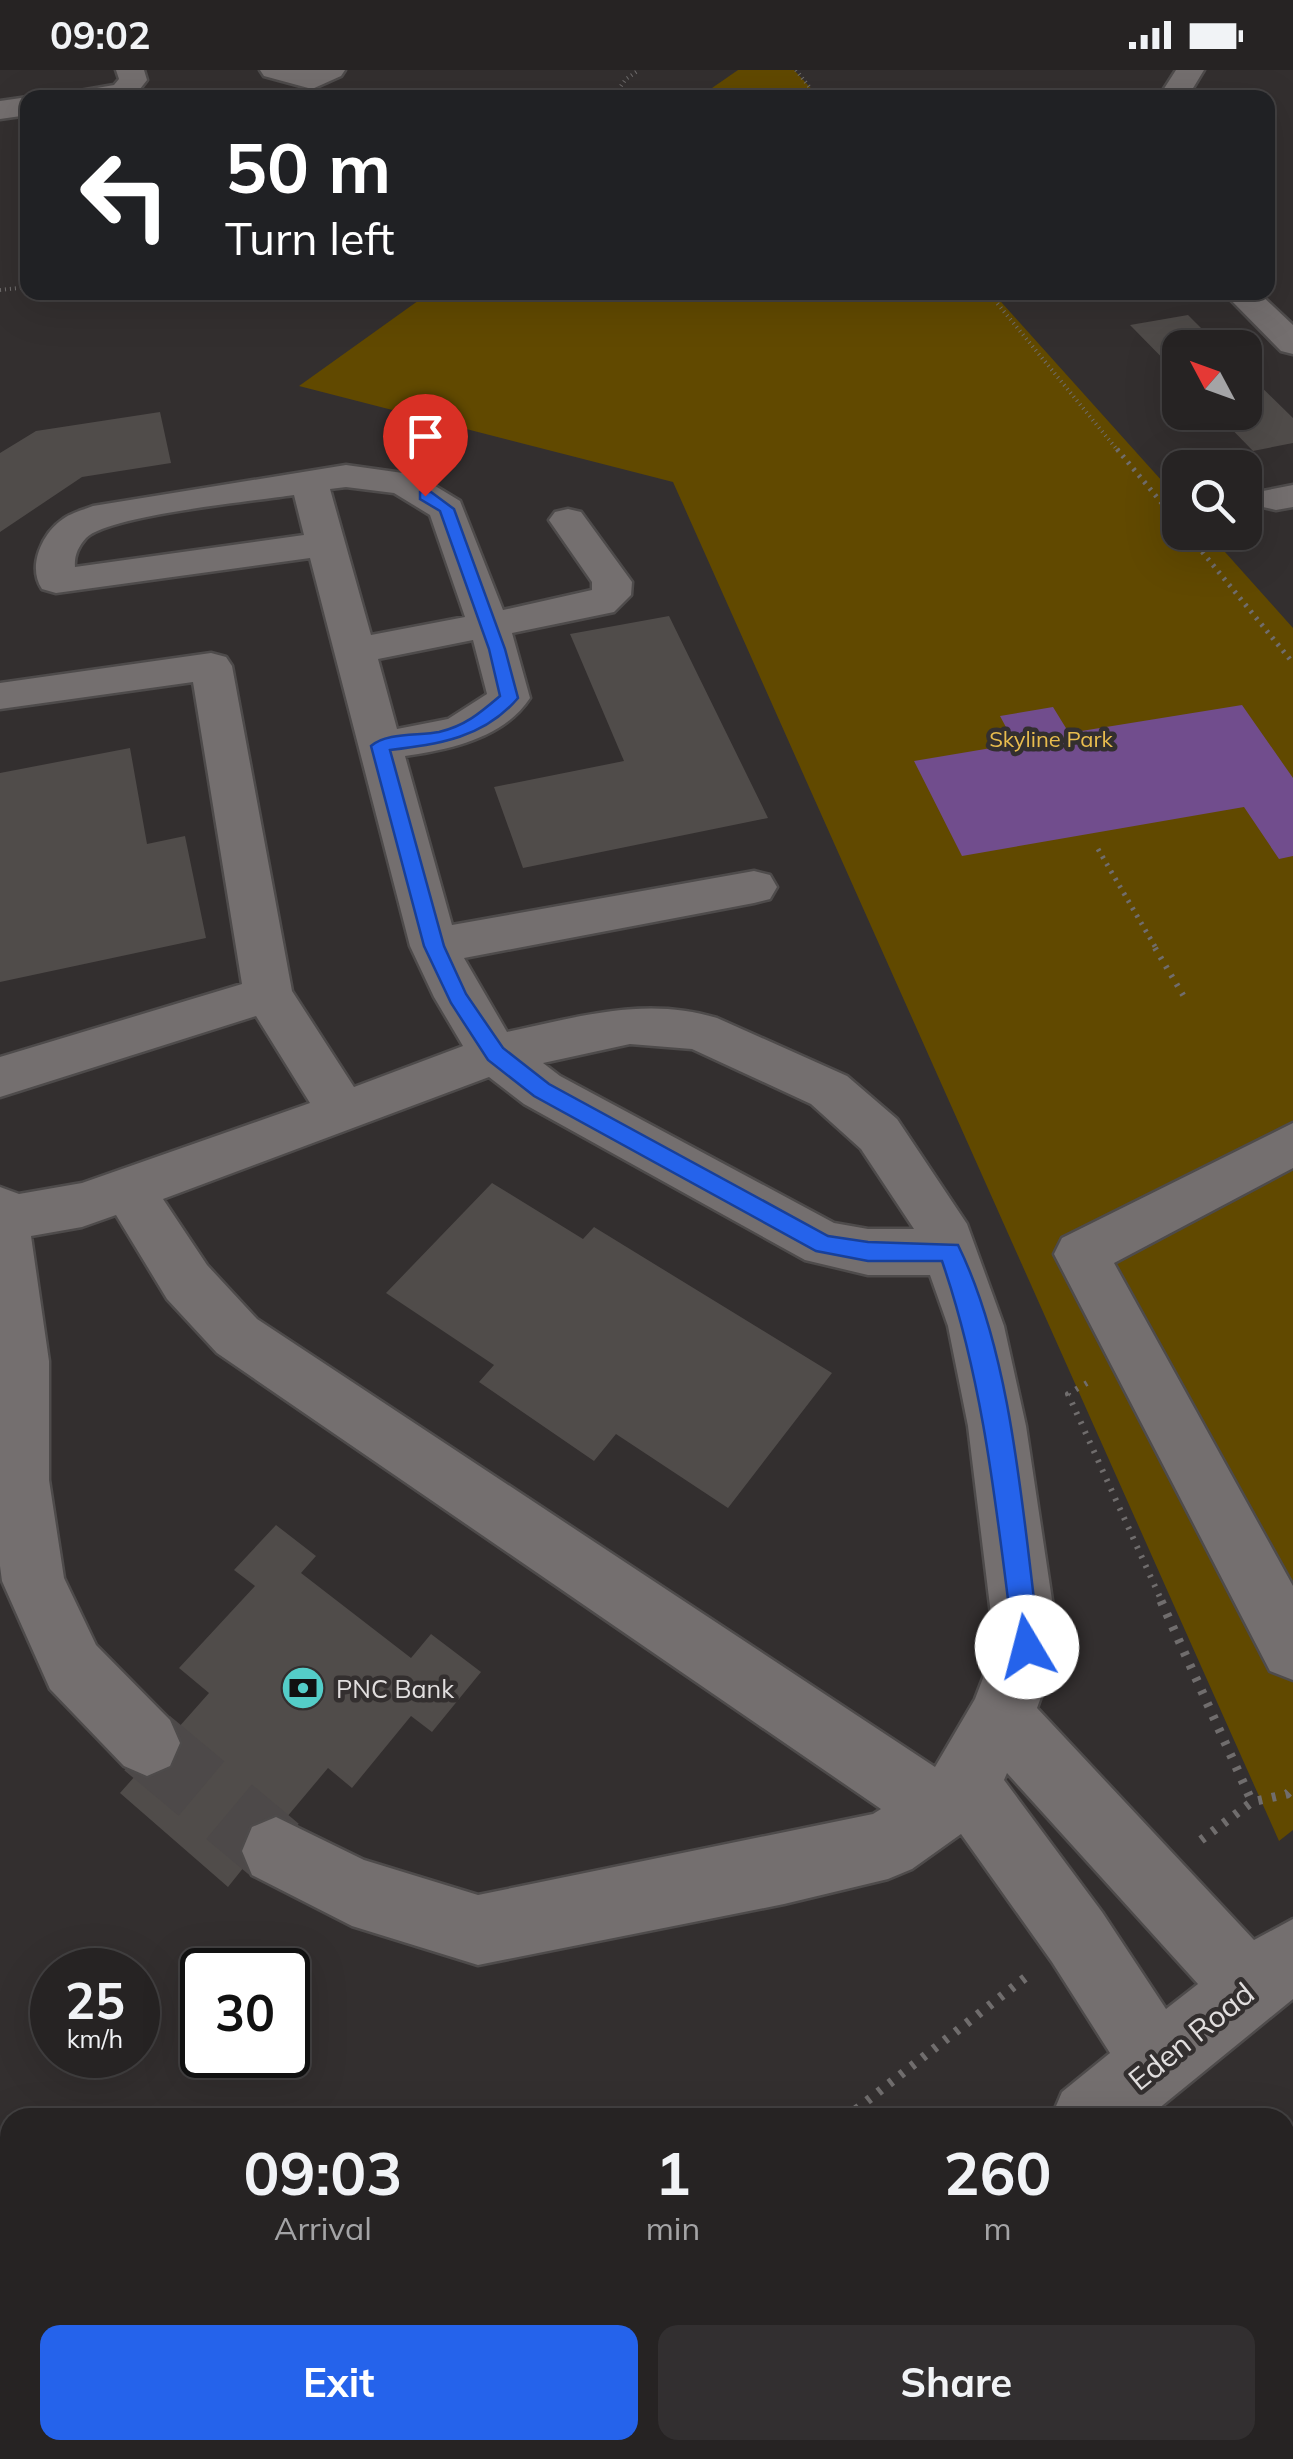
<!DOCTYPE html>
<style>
:root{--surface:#262323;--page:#322f30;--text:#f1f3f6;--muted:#a4a4a6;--line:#424041;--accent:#2563eb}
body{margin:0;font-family:Mulish,sans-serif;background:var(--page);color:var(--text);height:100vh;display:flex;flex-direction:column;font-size:38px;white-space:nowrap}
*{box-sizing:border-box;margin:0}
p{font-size:32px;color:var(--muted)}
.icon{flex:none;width:55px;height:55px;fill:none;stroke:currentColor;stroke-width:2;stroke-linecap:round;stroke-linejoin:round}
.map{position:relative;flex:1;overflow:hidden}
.drawer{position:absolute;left:0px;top:2038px;width:1295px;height:352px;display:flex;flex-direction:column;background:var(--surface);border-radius:30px 30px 0 0;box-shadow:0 10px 40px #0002,0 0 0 2px var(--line)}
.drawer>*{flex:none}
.hud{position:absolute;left:20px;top:20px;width:1255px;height:210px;border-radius:20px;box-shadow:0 10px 40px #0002,0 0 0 2px var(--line);background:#202124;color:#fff;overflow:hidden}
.needle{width:65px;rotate:311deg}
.fabs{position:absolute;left:1162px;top:260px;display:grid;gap:20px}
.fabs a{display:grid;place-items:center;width:100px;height:100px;border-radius:20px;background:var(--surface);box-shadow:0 10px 40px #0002,0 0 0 2px var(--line);font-size:50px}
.speed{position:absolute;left:30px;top:1878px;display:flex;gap:20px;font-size:50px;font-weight:700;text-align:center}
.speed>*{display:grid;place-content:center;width:130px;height:130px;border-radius:50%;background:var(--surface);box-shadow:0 10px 40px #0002,0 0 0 2px var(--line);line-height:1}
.speed small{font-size:25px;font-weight:400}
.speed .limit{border:5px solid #111;border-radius:15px;background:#fff;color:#111}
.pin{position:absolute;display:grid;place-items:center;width:85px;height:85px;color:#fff;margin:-102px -42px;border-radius:50% 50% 50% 0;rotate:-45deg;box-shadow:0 0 10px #0007}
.pin .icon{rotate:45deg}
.me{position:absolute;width:110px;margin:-55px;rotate:352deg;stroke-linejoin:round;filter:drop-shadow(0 0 8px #0008)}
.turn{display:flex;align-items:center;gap:35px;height:210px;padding:0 40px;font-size:45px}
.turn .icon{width:130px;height:130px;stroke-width:2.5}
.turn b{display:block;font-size:70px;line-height:85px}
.eta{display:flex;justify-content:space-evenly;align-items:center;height:170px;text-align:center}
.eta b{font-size:60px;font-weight:700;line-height:70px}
.cta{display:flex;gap:20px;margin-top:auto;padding:20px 40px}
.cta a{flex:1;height:115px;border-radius:20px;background:var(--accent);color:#fff;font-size:40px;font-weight:700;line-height:115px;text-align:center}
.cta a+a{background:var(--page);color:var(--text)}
.status{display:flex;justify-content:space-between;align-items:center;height:70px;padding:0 50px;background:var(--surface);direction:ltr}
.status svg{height:28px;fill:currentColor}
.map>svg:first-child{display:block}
.green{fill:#614900}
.water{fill:#714d8d}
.building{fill:#504c4a}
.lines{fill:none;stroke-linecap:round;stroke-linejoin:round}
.minor-tunnel{stroke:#4d4949;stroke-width:71;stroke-dasharray:71 36;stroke-linecap:butt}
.minor-casing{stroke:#4e4b4b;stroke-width:5}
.path-far3{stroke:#706d6d;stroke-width:4;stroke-dasharray:1 4;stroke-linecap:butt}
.path-far2{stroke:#706d6d;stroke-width:5;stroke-dasharray:2.5 6;stroke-linecap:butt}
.path-far1{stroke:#706d6d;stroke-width:6;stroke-dasharray:2.5 8;stroke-linecap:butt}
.path{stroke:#706d6d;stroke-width:9;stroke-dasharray:4 10;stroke-linecap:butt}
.minor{fill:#746f6f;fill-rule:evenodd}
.route{fill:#2563eb;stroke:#184099;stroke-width:2.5}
.labels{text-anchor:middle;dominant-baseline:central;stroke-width:9;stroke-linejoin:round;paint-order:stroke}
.far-park-label{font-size:22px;fill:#e8bc4e;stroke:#332f2f}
.poi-label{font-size:25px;fill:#e1dede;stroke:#332f2f;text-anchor:start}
.near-street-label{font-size:30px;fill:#e1dede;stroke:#332f2f}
</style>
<div class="status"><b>09:02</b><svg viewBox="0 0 49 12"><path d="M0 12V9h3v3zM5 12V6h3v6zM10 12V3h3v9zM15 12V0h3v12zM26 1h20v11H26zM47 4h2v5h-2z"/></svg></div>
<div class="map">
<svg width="1293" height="2389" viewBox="0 0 1293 2389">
<rect width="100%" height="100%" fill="#332f2f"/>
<path class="green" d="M738,0h56l25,27h-120z
M429,223h564l187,208v31l28,1 85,95v1202l-14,11 -606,-1359 -374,-96z"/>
<path class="water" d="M1242,635l51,73v78l-14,3 -35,-52 -282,49 -48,-95 101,-17 -15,-28 53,-9 16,26z"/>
<path class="building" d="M1188,245l33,33h-41v28l-50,-51z
M1245,301l48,47v25l-40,8 -38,-39h30z
M160,342l11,51 -89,14 -82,55v-79l36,-22z
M669,546l99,202 -245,50 -29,-81 130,-26 -54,-127z
M130,678l17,96 38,-8 21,102 -206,44v-209z
M492,1113l91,56 11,-12 238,146 -104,135 -112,-74 -22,27 -115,-79 15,-17 -108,-72z
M276,1455l40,31 -15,17 110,85 20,-24 50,38 -49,60 -21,-16 -59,72 -24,-20 -42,50 -11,-4 -24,10 -12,26 5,17 -16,20 -108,-94 16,-18 12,4 25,-11 10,-24 -5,-16 31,-35 -30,-25 76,-82 -21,-16z"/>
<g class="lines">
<path class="minor-tunnel" d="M147,1673l129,108"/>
<g class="minor-casing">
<path id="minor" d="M116,0h28l3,10 -14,18h-63l4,-6 40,-7 5,-6z
M260,0h85l-4,6 -29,13 -48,-13z
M1176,0h28l-17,28h-29z
M28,27v18l-28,4v-18z
M1223,222h35l35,33v29l-12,-3z
M346,395l71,10 43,26 43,109 89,-20v-8l-43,-62 6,-8 13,-3 13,3 51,70 -1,13 -17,17 -102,21 18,65c-26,40 -81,52 -125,58l47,169 302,-54 16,4 7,12 -7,12 -16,4 -290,55 43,74c70,-15 139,-36 210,-14l130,58 50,43 70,105 37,102 22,100 33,221 -22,61 217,232 39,-21v80l-146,119h-96l11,-26 48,-39 -58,-91 -91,-128 -49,35 -24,10 -104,25 -306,61 -126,-39 -100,-51 -10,-24 10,-24 24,-10 88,43 114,35 395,-81 8,-5 -664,-456 -50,-54 -51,-84 -34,12 -51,9 18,125v119l15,98 32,67 74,75 10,23 -10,23 -23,10 -23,-10 -74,-77 -48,-108 -2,-15v-379l19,7 63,-11 228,-80 -54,-87 -256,81v-40l242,-73 -49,-302 -193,27v-26l211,-30 15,4 6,9 60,325 62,96 109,-41 -29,-49 -24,-51 -100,-388 -254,35 -14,-4c-15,-22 0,-56 21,-70 8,-6 20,-9 30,-13zM346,417l48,6 36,22 35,102 -94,18 -41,-146zM294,425l10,40 -229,32c-1,-11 3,-20 11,-29 23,-23 169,-37 208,-43zM473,570l14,54 -39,25 -51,10 -19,-70zM630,974l62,5 119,55 50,45 53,80h-46l-34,-6 -274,-147 -17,-13zM489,1007l35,27 281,156 63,15h62l18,51 20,100 27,221 -20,52 -40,68 -678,-448 -50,-54 -44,-66zM1007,1703l191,211 -32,25 -64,-97 -98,-132z
M1293,415v22l-17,3 -13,-3 -6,-8 6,-8z
M1293,1053v45l-179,95 179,323v94l-23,-9 -216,-417 8,-16z
M605,2380h90l-4,9h-90z
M729,2380h86l4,9h-86z"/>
</g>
<path class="path-far3" d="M796,0l22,28
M612,28l14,-19 13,-9
M0,220l28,-3
M988,222l131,160"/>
<path class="path-far2" d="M1117,379l63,76
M1186,462l107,131
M1098,779l59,101"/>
<path class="path-far1" d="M1155,878l31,52
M1087,1313l-19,11 95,210"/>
<path class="path" d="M1161,1531l91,201
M1201,1770l51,-38 35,-8 6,-6
M845,2048l181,-141
M399,2389l12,-9"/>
<use href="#minor" class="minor"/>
</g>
<path class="route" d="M420,422h11l23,17 51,140 13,49c-34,40 -79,46 -128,52l54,196 22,48 37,54 46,36 279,152 40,6 90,3c56,114 65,277 82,402l-3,9 -10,4 -9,-4 -4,-9c-17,-131 -29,-261 -72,-386h-74l-52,-10 -282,-155 -46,-36 -37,-57 -27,-57 -53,-200c15,-14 48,-10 68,-14 26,-6 41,-19 61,-36l-11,-47 -49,-138 -20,-12z"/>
<defs>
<g id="bank-disc" transform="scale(2.25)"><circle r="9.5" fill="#54cdc8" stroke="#332f2f"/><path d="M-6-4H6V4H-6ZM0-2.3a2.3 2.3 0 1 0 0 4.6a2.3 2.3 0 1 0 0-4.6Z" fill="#111"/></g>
</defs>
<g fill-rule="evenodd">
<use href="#bank-disc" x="303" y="1618"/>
</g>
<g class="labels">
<g class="far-park-label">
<text x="1051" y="669">Skyline Park</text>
</g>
<g class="poi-label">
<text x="336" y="1618">PNC Bank</text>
</g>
<g class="near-street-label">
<text transform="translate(1191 1966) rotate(-39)">Eden Road</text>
</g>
</g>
</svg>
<div class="fabs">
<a><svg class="needle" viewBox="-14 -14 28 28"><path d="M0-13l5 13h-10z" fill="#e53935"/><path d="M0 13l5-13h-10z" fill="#a4a4a6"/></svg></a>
<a><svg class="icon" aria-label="search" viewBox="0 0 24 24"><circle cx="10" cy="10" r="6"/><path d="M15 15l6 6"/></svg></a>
</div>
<div class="speed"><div>25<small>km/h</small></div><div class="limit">30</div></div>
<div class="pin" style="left:425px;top:426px;background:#d93025"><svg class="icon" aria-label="arrive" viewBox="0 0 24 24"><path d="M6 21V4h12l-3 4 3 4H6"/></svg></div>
<svg class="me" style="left:1027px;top:1577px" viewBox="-20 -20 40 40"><circle r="19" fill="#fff"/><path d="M0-13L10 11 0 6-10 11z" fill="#2563eb"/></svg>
<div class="hud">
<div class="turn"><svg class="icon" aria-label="left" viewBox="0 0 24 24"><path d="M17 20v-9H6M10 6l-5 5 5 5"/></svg><div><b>50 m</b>Turn left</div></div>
</div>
<section class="drawer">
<div class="eta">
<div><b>09:03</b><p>Arrival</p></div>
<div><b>1</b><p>min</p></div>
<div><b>260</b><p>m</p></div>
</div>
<div class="cta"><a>Exit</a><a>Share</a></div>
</section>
</div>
